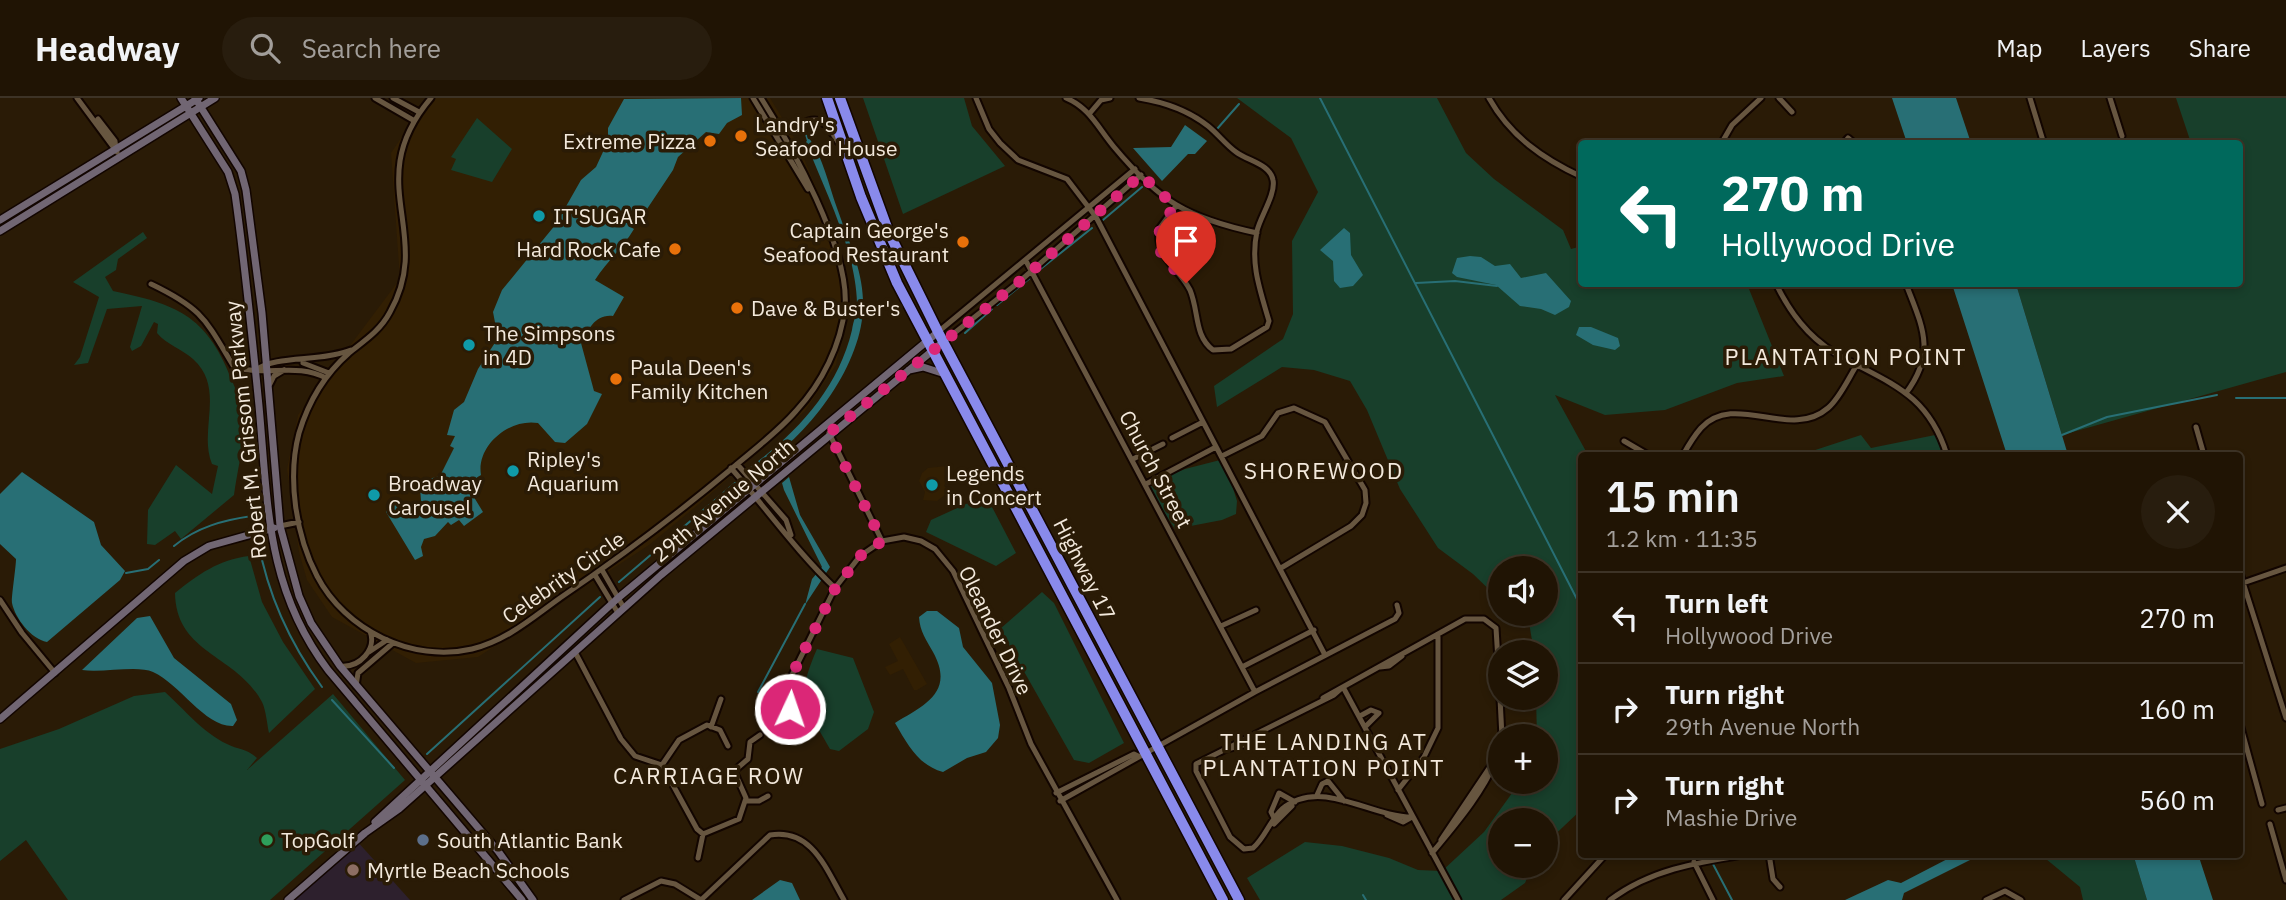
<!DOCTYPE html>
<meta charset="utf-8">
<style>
:root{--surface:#201404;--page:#281d0e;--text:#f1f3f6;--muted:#a29e9a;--line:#3d3326}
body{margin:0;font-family:"IBM Plex Sans",sans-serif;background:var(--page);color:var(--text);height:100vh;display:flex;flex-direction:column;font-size:26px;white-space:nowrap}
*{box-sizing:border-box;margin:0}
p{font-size:23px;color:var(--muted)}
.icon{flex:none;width:38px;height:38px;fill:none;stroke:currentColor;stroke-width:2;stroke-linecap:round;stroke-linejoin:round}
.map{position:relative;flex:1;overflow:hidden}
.drawer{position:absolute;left:1578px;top:354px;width:665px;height:406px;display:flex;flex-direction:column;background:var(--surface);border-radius:7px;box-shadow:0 4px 10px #0003,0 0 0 2px var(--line)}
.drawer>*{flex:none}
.banner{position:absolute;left:1578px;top:42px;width:665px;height:147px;border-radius:7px;box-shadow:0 4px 10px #0003,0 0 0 2px var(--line);background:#00695c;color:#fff;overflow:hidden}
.fabs{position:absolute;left:1488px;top:458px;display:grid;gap:14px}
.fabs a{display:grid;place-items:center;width:70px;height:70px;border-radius:50%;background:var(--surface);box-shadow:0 4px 10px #0003,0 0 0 2px var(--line);font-size:35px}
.pin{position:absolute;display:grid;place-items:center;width:60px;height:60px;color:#fff;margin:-72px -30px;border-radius:50% 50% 50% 0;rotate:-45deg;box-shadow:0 0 7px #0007}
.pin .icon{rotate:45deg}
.me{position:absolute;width:77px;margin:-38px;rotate:3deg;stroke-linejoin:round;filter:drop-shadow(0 0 5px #0008)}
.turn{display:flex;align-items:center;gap:24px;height:147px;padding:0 28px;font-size:32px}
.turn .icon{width:91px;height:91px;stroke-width:2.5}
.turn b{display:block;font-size:49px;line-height:60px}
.round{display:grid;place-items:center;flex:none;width:74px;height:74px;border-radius:37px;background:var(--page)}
.summary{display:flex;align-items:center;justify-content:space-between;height:119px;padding:0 28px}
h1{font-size:42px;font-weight:600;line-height:52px}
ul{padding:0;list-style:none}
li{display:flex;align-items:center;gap:21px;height:91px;padding:0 28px;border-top:2px solid var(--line)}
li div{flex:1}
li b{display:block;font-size:26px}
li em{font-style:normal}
header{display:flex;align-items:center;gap:42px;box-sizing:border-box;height:98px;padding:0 35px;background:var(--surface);border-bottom:2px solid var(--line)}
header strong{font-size:33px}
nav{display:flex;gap:38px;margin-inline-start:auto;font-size:24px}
.search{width:490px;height:63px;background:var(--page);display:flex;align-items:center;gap:18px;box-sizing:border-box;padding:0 24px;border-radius:38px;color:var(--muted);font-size:26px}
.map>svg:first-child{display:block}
.built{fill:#321f03}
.education{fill:#2d202d}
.green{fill:#183f2b}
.water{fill:#286f75}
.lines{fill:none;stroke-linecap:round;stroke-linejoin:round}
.stream{stroke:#286f75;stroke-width:2}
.street-casing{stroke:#120500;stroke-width:9}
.secondary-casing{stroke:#120500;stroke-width:10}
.highway-casing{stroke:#120500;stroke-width:13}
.street{stroke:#675640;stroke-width:5}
.secondary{stroke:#716673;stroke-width:7}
.highway{stroke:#898aeb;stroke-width:10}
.route{stroke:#db2777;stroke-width:12;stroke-dasharray:0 21.6}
.food-dot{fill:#e8710a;stroke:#2a1b06;stroke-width:2.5}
.culture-dot{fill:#0f9aa8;stroke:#2a1b06;stroke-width:2.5}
.leisure-dot{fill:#2e9e5b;stroke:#2a1b06;stroke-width:2.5}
.service-dot{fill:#5c6f8a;stroke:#2a1b06;stroke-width:2.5}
.education-dot{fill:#8d6e63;stroke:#2a1b06;stroke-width:2.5}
.labels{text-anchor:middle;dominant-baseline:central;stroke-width:7;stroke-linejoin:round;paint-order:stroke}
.poi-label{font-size:21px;fill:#f3e9dc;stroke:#2a1b06;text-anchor:start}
.street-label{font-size:21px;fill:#f3e9dc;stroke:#2a1b06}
.neighbourhood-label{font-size:23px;letter-spacing:2px;fill:#f3e9dc;stroke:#2a1b06}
</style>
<header>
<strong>Headway</strong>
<div class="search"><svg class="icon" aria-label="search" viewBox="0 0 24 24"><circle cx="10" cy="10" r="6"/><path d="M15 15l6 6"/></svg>Search here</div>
<nav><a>Map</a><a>Layers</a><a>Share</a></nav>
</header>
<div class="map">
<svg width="2286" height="802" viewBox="0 0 2286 802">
<rect width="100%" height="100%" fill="#2a1b06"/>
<path class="built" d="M428,0h342l28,46 38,91 15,62 -15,68 -31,46 -106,93 -50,41 -171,112 -62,6 -84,-46 -25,-37 -8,-28 -12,-83 11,-54 102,-136 -9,-126z
M947,368l2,9 -5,11 6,5 -13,10 -14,-1 2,-8 -6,-11 3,-8 6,-5z
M900,539l27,47 -10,6h-3l-11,-21 -13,6 -5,-8 13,-6 -9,-17z"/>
<path class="education" d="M356,742l54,60h-122z"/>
<path class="green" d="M863,0h101l8,28 33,40 -102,48z
M1237,0h200l29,55 28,26 69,51 8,19 11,-3v38h165l37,92 -47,7 -72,27 -60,5 -50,-20 33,60h-6v354l-37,35v-23h-45v45h32l-7,17 -24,17h-241l-13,-22 58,-36 37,4 47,12 29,12 24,1 42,-39 36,-50h25v-45h-8l-1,-39h9v-45h-11l-5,-31 -12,-8h28v-45h-45v31l-27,-26 -35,-26 -38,-59 -33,-79 -17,-29 -36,-11 -32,-3 -65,40 -3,-21 69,-47 10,-25 -1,-73 26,-49 -27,-54z
M2176,0h110v274l-224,63 -46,-151h224v-140l-49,-1z
M477,20l35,31 -20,33 -41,-12 5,-11 -5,-2z
M143,134l4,6 -29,21 -2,11 -11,7 8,14c63,13 93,24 118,87 4,11 12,25 13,36 2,23 -7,58 -10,81l-53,44 -6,-8 -20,14 -8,-1 1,-34 28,-45 36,29 6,-28 -6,-2c-14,-34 14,-75 -19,-105 -11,-10 -26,-14 -36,-26l1,-9 -4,-2 -13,24 -9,5 -2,-4 12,-41 -35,3 -19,54 -14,2 6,-8 19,-60 -26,-15z
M1940,336l7,21h-147l61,-20 10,13z
M1224,361l13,42 -1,13 -14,6 -47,9 -29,-45 39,-15z
M977,401l14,6 25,48 -20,13 -70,-34 5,-12z
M249,458l13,46 21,40 32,47 -46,44c-2,-9 -3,-23 -7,-31 -26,-48 -86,-48 -87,-109 24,-19 43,-33 74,-37z
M1042,494l12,11 70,140 -35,20 -15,-3 -74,-131z
M817,551l36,9 21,54 -6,17 -29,22 -9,-2c-25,-45 -35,-50 -13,-100z
M165,594c20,18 37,40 62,52 11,6 19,4 30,14l-10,12 86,-76 72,86 -135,120h-202l-42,-60 -26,21v-112l59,-20 75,-33z
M2040,756h93l14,46h-64l-3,-13z"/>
<path class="water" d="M741,0l1,17 -15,8 -8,11 -13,-2 -28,25 -5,13 -26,39 -5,-3 -13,20 5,3c-11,19 -27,32 -39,51l29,17 -11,19c-18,-2 -24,13 -32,27l13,48 8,3 -15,30 -22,19 -10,-1 -17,-19c-29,-5 -62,23 -57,52l-8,5 -4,9 14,23 -19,14 -5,-6 -8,5 -3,-3 -13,14 -11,3 -3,8 2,9 -8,4 -29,-48 2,-7 21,1 12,-5 -1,-14 5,-7 15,-4 14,-28 -4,-2 5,-10 -8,-1 7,-25 10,-8 14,-33 20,-31 -5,-26 9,-22 54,-66 25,-44 15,-13 12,-26v-13l16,-29z
M1892,0h64l15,45h-64z
M1185,27l22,16 -12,13h-7l-26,27 -29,-33 38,-1z
M809,40c14,19 20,48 28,70 10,29 25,60 26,92 3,64 -59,143 -112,171l-2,-3c48,-35 89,-79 103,-138 1,-8 5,-17 5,-26 -1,-54 -32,-112 -51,-162z
M1344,130l6,5 1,22 12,20 -10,11 -13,2 -6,-7 -1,-20 -13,-11z
M1470,158l11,1 14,9 15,-2 11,14 25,-5 25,28 -2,6 -14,8 -14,-6 -21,-3 -24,-21 -39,-8 -5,-4 5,-15z
M1952,186h64l52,171h-61z
M1579,229h12l27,11 2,8 -5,4 -22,-5 -17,-10z
M22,374l72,50 7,23 24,26 -5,9 -73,62c-16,-3 -32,-24 -35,-39 -1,-4 4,-36 4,-44l-16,-15v-50z
M789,379l11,38 30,52 -25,38 7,-26 10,-12 -38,-77 -2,-7z
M927,513h10l22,17 4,19 29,36 8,42 -2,13 -12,14 -19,6 -24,14c-25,-7 -35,-27 -48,-49 30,-18 60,-31 38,-71 -7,-13 -13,-20 -14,-35z
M150,518l24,42 57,46 6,16 -4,6c-28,1 -53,-42 -80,-54 -15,-7 -50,1 -71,-2l55,-52z
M1957,756h25l-78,39 -2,7h-57l43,-20 13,3z
M2133,756h65l15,46h-66z
M780,782l12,3 8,17h-48z"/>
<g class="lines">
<path class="stream" d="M1320,0l262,511
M1217,31l22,-25
M805,33l3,10
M1103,122l39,-33
M1038,173l54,-43
M1416,185l39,-2 42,5
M997,207l33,-27
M965,235l27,-24
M2236,300h50
M2062,337l45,-18 110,-22
M258,443c10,55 31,101 64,146
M174,448c23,-19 50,-26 78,-30l3,4
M126,475l22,-4 11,-9
M619,484l116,-99
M758,594l47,-88
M332,602l62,68
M427,656l173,-157
M1708,756l2,2
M1713,766l19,36
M1363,797l3,5"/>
<g class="street-casing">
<path id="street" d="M77,0l40,54
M375,0l38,22
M393,0l26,14
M431,0c-71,84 4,134 -41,214 -10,19 -26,29 -41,41 -24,21 -41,50 -50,80 -12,45 -3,103 18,143 28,54 95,87 155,73 34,-8 60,-31 88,-51 59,-40 115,-82 170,-128 22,-19 47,-37 66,-59 26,-28 45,-66 49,-104 5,-57 -54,-162 -84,-209
M753,0l55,91
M976,0l13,31 11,14 18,17 49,19 29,38 229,438
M1066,0c24,10 32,30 48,49 46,55 73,71 143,86
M1139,0c25,4 50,13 69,28 10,8 18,19 28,26 12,9 34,12 37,28 3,14 -13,37 -16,51 -7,33 3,59 12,90l-2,6 -36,22 -18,1c-19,-14 -14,-39 -23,-60 -12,-23 -35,-33 -31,-61l17,-23
M1489,0c21,38 54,61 93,79
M1779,0l13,14
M2030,0l14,46
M2110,0l12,38
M1090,15l11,-13 9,-2
M98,21l17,22 1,8
M779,36c32,-12 38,-28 59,8
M1721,46l11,-19 29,-27
M1843,46l5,-6 7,6
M1026,163l229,431
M151,186c52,25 54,35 83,83 31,10 63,-5 92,11
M1776,186c14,28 31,52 59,69 52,30 92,38 112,102
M1906,186c16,42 31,68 0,109
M938,234l197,-163
M943,244l76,-60 122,-107
M303,265l26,10
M256,272c20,-15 65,-8 95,-20
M270,286l4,-8 10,-6
M2196,329l8,28
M829,335l53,108
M1172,340l31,-16
M1624,343l24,14
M1683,357c5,-9 11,-19 18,-27 34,-37 89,13 127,-20 12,-10 21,-31 30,-45
M1222,358l40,-20 16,-23 16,-5 31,14 40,68 1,13 -4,12 -11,11 -70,42
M1133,361l30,-15
M737,366l49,56 5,15
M731,370c35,40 66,84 104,120
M1146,386l70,-37
M280,428l19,-4
M602,472l22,38
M2240,475l46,145
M595,477l23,38
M2243,485l43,-15
M0,502l22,33 33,40
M1221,528l35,-16
M369,554l18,-12
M575,554l46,87 14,17 27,9 35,64 6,5 36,-15 7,-21 -12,-27 14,-12 2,-17 10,-7
M340,568c20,2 37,-17 30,-35
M1242,569l72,-37
M1380,569l9,-1 13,-10
M356,588l2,-13 35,-30
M1343,589l-9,8 -138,69v7l34,66 14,12 9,-1c12,-10 17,-28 29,-39 39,-32 88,8 130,8
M1343,589l115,213
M1323,600l142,-79h19l12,9 4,65
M1500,600l2,39
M1360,618l11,-6 8,3 -14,14
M2240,626l22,80
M711,629l10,-28
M800,635l-10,-24 2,-34 43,-87 25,-32 22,-15 22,-4 17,4 14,8 18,22 56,117 22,56 86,156
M1227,651l16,-4 5,-7
M662,667l17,-25 28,-15 13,5 8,16
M1398,692l26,-33 14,-29v-91
M1056,695l78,-39 4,2
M1317,697l5,-11 6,-3 16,20
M746,703h13l9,-5
M1060,703l195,-109 140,-73 4,-6 -2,-8
M2278,712l8,-2
M1387,717l16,7 9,-5
M1275,722l-4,-8 8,-19 16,9
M1274,726l18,-18
M2270,726l16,56
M1441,742l51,-76
M1432,755c26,-31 54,-64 68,-102
M1769,756l4,25 7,8
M698,760l5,-24
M1694,764l19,38
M624,802l37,-19 14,3 26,16
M701,802l69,-65c42,-7 56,34 74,65
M1564,802l42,-46
M1610,802c41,-31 90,-38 139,-46
M1986,802l19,-9 16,9"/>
</g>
<g class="secondary-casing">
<path id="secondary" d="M181,0l47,74 7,22c10,70 17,141 24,212 9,98 7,182 69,264l194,230
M195,0l46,73 5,19 16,123 18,213 19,70 12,27 29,43 158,185 35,49
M0,122l199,-122
M0,133l215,-133
M909,272l14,-3 22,7
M0,621l184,-158 25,-15 65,-18
M375,724l243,-224 320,-266
M288,802l77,-67 34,-24 262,-234 282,-233"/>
</g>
<g class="highway-casing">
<path id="highway" d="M827,0l34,99 36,86 326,617
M840,0l49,135 49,99 301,568"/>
</g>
<use href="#street" class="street"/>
<use href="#secondary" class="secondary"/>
<use href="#highway" class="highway"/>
</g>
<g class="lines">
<path class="route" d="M790,611l2,-34 43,-86 25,-33 22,-15 -53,-108 190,-151 122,-107 34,31c-30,41 -17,42 11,77"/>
</g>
<g class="food-dot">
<circle cx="741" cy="38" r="7"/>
<circle cx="710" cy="43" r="7"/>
<circle cx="963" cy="144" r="7"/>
<circle cx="675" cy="151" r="7"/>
<circle cx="737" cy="210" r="7"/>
<circle cx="616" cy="281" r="7"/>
</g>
<g class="culture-dot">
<circle cx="539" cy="118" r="7"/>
<circle cx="469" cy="247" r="7"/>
<circle cx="513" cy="373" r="7"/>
<circle cx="932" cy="387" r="7"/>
<circle cx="374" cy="397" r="7"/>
</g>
<circle class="leisure-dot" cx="267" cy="742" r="7"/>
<circle class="service-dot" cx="423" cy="742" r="7"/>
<circle class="education-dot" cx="353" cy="772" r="7"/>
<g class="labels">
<g class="poi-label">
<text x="755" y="26">Landry's<tspan x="755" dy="24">Seafood House</tspan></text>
<text x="696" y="43" text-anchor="end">Extreme Pizza</text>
<text x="553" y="118">IT'SUGAR</text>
<text x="949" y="132" text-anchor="end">Captain George's<tspan x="949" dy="24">Seafood Restaurant</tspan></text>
<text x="661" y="151" text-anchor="end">Hard Rock Cafe</text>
<text x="751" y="210">Dave &amp; Buster's</text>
<text x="483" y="235">The Simpsons<tspan x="483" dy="24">in 4D</tspan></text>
<text x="630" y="269">Paula Deen's<tspan x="630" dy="24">Family Kitchen</tspan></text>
<text x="527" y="361">Ripley's<tspan x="527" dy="24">Aquarium</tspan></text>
<text x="946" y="375">Legends<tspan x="946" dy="24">in Concert</tspan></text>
<text x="388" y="385">Broadway<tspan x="388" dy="24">Carousel</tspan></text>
<text x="281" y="742">TopGolf</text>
<text x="437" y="742">South Atlantic Bank</text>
<text x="367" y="772">Myrtle Beach Schools</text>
</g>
<g class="street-label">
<text transform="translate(245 332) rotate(-96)">Robert M. Grissom Parkway</text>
<text transform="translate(1156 371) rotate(62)">Church Street</text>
<text transform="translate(723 402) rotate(-40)">29th Avenue North</text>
<text transform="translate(1085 471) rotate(63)">Highway 17</text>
<text transform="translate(563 479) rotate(-35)">Celebrity Circle</text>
<text transform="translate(996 532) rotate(64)">Oleander Drive</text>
</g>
<g class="neighbourhood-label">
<text x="1846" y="258">PLANTATION POINT</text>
<text x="1324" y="372">SHOREWOOD</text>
<text x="1324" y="643">THE LANDING AT<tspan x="1324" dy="26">PLANTATION POINT</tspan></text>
<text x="709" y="677">CARRIAGE ROW</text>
</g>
</g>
</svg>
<div class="fabs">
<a><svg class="icon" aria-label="sound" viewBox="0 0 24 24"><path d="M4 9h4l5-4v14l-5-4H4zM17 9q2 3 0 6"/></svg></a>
<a><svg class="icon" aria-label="layers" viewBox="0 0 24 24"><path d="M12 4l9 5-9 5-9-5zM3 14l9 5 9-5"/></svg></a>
<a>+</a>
<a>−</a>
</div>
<div class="pin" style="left:1186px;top:185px;background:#d93025"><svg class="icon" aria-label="arrive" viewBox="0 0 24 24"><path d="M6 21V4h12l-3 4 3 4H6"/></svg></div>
<svg class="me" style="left:790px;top:611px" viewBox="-20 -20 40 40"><circle r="17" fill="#db2777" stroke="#fff" stroke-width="3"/><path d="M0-11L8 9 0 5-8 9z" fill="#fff"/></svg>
<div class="banner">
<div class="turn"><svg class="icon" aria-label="left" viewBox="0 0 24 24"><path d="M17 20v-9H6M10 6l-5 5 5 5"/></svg><div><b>270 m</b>Hollywood Drive</div></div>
</div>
<section class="drawer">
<div class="summary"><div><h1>15 min</h1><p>1.2 km · 11:35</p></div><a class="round"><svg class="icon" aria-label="close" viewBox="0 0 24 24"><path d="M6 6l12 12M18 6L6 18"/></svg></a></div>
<ul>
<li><svg class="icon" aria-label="left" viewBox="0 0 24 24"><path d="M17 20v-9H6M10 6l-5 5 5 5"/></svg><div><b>Turn left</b><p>Hollywood Drive</p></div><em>270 m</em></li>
<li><svg class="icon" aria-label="right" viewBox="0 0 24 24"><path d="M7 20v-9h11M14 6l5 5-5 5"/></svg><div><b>Turn right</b><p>29th Avenue North</p></div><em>160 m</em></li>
<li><svg class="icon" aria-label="right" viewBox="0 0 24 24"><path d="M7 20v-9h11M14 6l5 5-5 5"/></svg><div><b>Turn right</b><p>Mashie Drive</p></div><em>560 m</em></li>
</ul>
</section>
</div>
